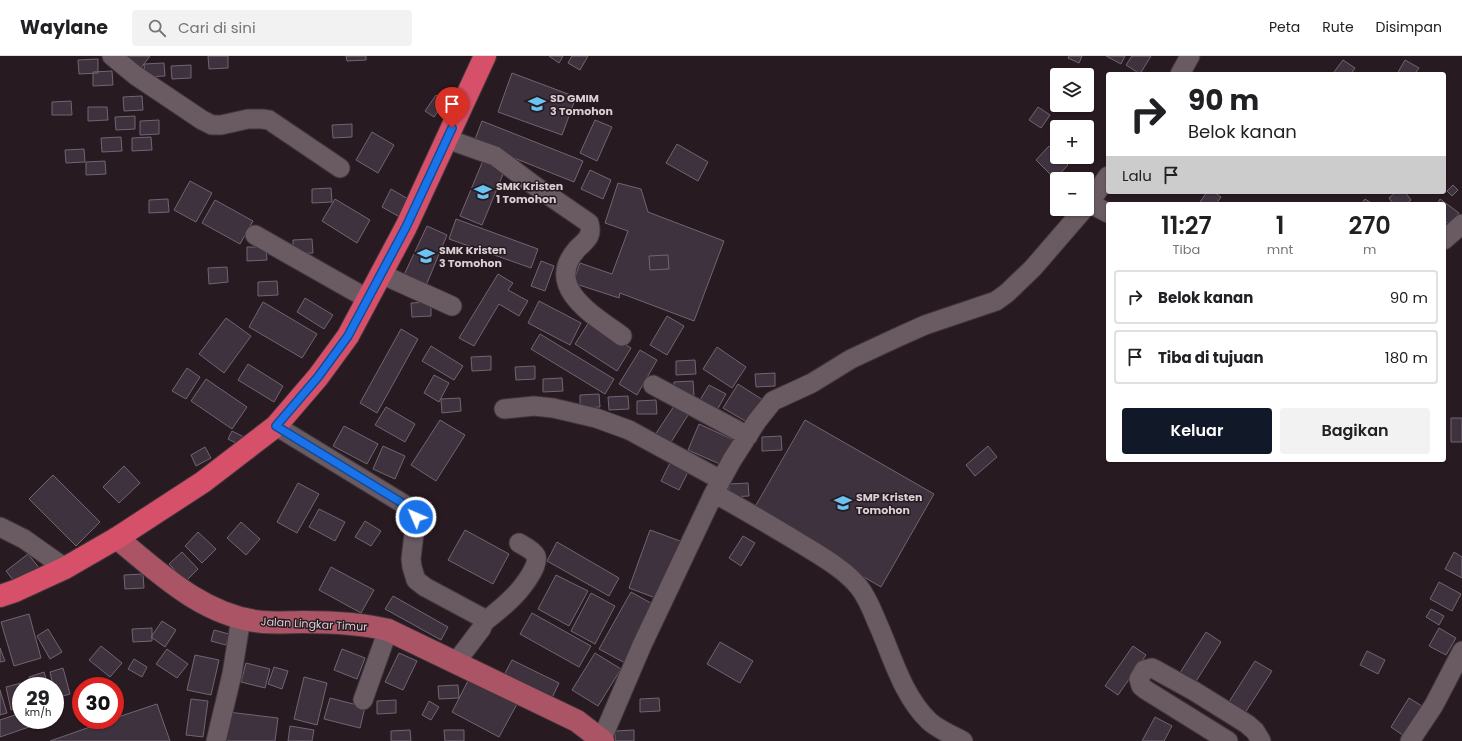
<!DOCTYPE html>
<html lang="id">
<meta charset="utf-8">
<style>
:root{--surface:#fff;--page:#f2f2f2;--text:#202124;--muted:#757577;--line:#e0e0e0;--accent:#111827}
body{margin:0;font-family:Poppins,sans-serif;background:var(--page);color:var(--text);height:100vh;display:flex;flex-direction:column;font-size:15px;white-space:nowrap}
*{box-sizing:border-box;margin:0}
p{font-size:13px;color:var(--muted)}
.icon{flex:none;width:22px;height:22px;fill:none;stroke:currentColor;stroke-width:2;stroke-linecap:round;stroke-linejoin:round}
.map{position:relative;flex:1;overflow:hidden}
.drawer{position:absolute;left:1106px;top:146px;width:340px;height:260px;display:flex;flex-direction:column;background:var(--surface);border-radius:4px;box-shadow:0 1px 3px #0004}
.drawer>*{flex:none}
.guide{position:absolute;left:1106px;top:16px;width:340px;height:122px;border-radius:4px;box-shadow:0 1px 3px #0004;background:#fff;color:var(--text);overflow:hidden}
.controls{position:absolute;left:1050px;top:12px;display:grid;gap:8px}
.controls a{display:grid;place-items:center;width:44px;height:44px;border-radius:4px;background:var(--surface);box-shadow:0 1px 3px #0004;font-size:20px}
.speed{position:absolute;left:12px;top:621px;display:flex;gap:8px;font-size:20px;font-weight:700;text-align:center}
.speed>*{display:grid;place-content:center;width:52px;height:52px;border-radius:50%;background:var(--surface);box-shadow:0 1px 3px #0004;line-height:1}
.speed small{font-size:10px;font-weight:400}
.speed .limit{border:6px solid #d22;background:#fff;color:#111}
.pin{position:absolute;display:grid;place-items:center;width:34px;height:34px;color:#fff;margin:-41px -17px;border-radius:50% 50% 50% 0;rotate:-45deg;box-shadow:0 0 4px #0007}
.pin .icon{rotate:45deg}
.me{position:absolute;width:44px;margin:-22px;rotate:315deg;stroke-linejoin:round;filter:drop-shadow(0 0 3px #0008)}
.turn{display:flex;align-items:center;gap:14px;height:84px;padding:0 16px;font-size:18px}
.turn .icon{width:52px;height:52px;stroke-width:2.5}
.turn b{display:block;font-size:28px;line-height:34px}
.then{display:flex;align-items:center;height:38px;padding:0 16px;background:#0003;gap:8px;font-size:15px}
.eta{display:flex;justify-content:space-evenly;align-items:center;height:68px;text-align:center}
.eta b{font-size:24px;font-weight:600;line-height:28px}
.cta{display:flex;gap:8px;margin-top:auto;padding:8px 16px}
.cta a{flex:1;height:46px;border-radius:4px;background:var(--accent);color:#fff;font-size:16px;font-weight:600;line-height:46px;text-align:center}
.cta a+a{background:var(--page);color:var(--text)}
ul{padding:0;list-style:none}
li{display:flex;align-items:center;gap:12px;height:54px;margin:0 8px 6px;padding:0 8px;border:2px solid var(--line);border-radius:4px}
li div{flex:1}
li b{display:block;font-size:15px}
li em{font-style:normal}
header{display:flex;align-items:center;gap:24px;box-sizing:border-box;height:56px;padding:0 20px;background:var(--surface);border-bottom:1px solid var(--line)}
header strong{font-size:19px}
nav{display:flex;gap:22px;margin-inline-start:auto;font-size:14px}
.search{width:280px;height:36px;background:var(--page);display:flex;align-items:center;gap:10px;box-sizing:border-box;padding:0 14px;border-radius:4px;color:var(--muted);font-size:15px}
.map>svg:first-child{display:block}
.building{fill:#3e323e;stroke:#716571}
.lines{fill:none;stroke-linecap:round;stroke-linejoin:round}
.minor-casing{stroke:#41363b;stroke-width:21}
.major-casing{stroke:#41363b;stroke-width:24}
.highway-casing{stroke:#41363b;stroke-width:24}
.minor{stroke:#6a5a61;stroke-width:19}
.major{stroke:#ab5466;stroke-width:22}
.highway{stroke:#d75069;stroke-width:22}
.route-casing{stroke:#114b97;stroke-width:10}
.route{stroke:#1a73e8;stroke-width:7}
.labels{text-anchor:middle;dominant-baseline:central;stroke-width:3;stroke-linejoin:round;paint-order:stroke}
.poi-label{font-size:11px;font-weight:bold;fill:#dad0d4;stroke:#281a21;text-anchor:start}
.street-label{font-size:11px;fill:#dad0d4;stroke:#281a21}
</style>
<header>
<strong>Waylane</strong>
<div class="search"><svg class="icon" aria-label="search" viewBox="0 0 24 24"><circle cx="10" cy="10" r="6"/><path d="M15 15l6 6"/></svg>Cari di sini</div>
<nav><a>Peta</a><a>Rute</a><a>Disimpan</a></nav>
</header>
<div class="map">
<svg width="1462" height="685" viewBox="0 0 1462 685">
<rect width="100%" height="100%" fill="#281a21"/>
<path class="building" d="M123,0h27l-10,13z
M208,0h20v12l-19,1z
M346,0h20v4l-19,1z
M549,0h14l-4,7z
M572,0h16l-8,14 -12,-7z
M1069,0h13l-3,7 -11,-5z
M1106,0h19l-4,8z
M1132,0h19l-11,18 -14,-9z
M98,3v14l-19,1 -1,-14z
M1343,4l12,8 -4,6h-15l-2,-2z
M1405,4l14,8 -4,6h-18z
M164,7l1,13 -20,1 -1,-13z
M191,9v13l-19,1 -1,-13z
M112,15l1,14 -20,1v-14z
M512,17l64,24 -14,38 -64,-23z
M436,39l9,6 -11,16 -9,-6z
M142,40l1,14 -19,1 -1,-14z
M71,45l1,14h-20v-13z
M88,51h19l1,13 -20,1z
M1038,51l12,8 -9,13 -12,-8z
M135,60v13l-19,1 -1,-13z
M159,64v14l-19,1v-14z
M595,64l17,7 -15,34 -17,-8z
M482,65l101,40 -9,21 -100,-40z
M352,68v13l-19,1 -1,-13z
M372,76l22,13 -16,28 -22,-13z
M1087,76l7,6 -7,7z
M121,81l1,14 -20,1 -1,-14z
M151,81l1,13 -20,1v-13z
M677,88l31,18 -10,19 -32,-18z
M1049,90l8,8v3h3l8,8 -13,14 -19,-19z
M84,93l1,13 -19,1 -1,-13z
M484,102l22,9 -24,58 -22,-9z
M105,105l1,13 -20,1v-13z
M590,114l21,10 -8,19 -22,-10z
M190,125l22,12 -16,29 -22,-12z
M618,127l23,6 7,23 76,29 -30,80 -74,-28 -1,5 -46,-15 7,-20 32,11 16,-43 -23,-8z
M1453,129l5,5 -6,6 -5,-5z
M331,132l1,14 -20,1v-14z
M391,133l24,14 -10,17 -23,-13z
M1207,136h7l7,5 -5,7h-13l-3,-2z
M1396,136h9l6,8 -5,4h-13l-4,-6z
M168,143l1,13 -20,1v-13z
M335,143l35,21 -13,23 -35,-22z
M1365,143l8,5h-12z
M1440,143l19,14 -9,12 -6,-4v-17h-7z
M215,144l38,21 -13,23 -38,-21z
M456,163l82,30 -7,19 -82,-29z
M427,170l20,9 -22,53 -22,-11z
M312,183l1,14 -20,1v-14z
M247,191h19l1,13 -20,1z
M668,199l1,14 -19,1 -1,-14z
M541,205l13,5 -9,25 -14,-5z
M227,211l1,15 -19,2 -1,-16z
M498,218l15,9 -5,7 20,11 -9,15 -20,-12 -25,42 -15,-8z
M277,225l1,14 -20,1v-14z
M305,242l28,17 -9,14 -27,-17z
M539,245l42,22 -11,22 -42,-22z
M263,246l54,32 -15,24 -53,-31z
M431,246v14l-19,1 -1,-14z
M667,260l17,10 -17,29 -17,-10z
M226,262l25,18 -27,37 -25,-19z
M589,266l42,26 -14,23 -42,-27z
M401,273l17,10 -41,74 -17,-10z
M540,278l74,45 -9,15 -74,-45z
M431,290l32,20 -9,14 -32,-19z
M717,291l29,20 -14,21 -29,-19z
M640,294l17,10 -20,35 -18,-11z
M491,300v14l-19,1 -1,-14z
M695,304l1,14 -20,1v-14z
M248,308l35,22 -9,16 -36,-22z
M535,310v13l-19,1 -1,-13z
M187,312l13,9 -14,22 -14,-8z
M775,317v13l-19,1 -1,-13z
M434,319l15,8 -10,19 -15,-9z
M562,322l1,13 -20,1v-13z
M206,323l41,28 -15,22 -41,-28z
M693,325l1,14h-20v-13z
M738,328l28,18 -14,23 -29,-17z
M709,329l17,9 -9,16 -17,-10z
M599,338l1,13 -20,1v-13z
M628,340l1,13 -20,1 -1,-13z
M460,342l1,13 -19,2 -1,-14z
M656,344l1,14h-20v-13z
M674,350l14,9 -20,32 -15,-9z
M386,351l29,17 -10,18 -30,-17z
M1451,362h11v24h-11z
M440,364l25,15 -29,46 -25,-16z
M805,364l129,74 -53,93 -129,-75z
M699,368l35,16 -12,25 -34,-15z
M344,370l34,18 -11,20 -34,-18z
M232,375l14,7 -4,8 -14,-7z
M781,380l1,14 -20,1v-14z
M383,390l22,10 -10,23 -22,-10z
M988,390l9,11 -22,19 -9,-11z
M205,391l6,11 -15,8 -5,-11z
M670,407l18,9 -9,18 -18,-9z
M124,410l16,17 -21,20 -16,-16z
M53,419l47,47 -24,24 -47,-47z
M298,427l21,11 -22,39 -20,-11z
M748,427l1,13 -20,1v-13z
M319,453l26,13 -10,19 -26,-14z
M365,465l16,10 -10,15 -16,-9z
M241,466l19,17 -14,16 -19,-17z
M465,474l44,24 -16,30 -45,-24z
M650,474l33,12 -22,58 -32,-12z
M198,476l18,17 -14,14 -17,-17z
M743,480l12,7 -14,23 -12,-8z
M557,486l62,36 -10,18 -62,-35z
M182,496l16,17 -12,12 -17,-17z
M1454,496l8,5v21l-17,-9z
M28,498l12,15 -22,17 -12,-15z
M331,511l43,23 -13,23 -42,-23z
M143,518l1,14 -19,1 -1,-14z
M556,519l32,16 -19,35 -31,-17z
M1439,526l22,12 -9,17 -22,-12z
M631,536l27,15 -31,57 -28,-15z
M591,537l24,13 -20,38 -24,-13z
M393,540l55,31 -7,13 -56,-31z
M1431,553l13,7 -5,9 -13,-8z
M532,557l59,33 -12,21 -59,-33z
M29,558l12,44 -27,8 -13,-44z
M162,565l14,9 -11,17 -14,-10z
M152,572v13l-19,1 -1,-13z
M1439,572l17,10 -10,17 -17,-9z
M48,573l14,23 -12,7 -13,-23z
M214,574l15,4 -3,11 -15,-4z
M1206,576l15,10 -28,44 -15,-10z
M720,586l33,19 -13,22 -33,-19z
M101,590l21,17 -12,14 -21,-17z
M1133,590l13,9 -28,40 -13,-9z
M0,592l5,13 -5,1z
M167,593l21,15 -11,14 -21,-14z
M342,593l23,9 -8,21 -23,-9z
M1367,595l18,9 -7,14 -18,-9z
M399,597l18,8 -14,29 -18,-8z
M595,597l26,16 -23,37 -26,-16z
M195,599l24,5 -8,35 -24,-5z
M134,603l13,8 -5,10 -14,-8z
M512,604l47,23 -7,15 -48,-23z
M1255,605l17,10 -29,45 -16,-11z
M246,607l24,6 -5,19 -24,-6z
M274,611l14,4 -6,18 -14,-5z
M63,612l7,26 -14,4 -1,-12h-2l-3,-14z
M44,616l4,14h-16l-3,-9z
M304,621l23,6 -10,42 -23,-6z
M469,623l48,25 -18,33 -47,-25z
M25,626l1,4h-5v21l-10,3 -5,-23z
M458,629l1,13 -20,1 -1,-13z
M0,634l7,23 -7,2z
M330,642l35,9 -5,21 -36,-9z
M659,642l1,13 -20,1v-13z
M1409,642l16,10 -18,30 -16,-11z
M191,643l17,2 -5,36 -17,-2z
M396,644v13l-19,1v-13z
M429,645l10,6 -8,13 -9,-5z
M157,648l13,37h-120l60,-21h5v-2z
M228,656l50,6 -3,23h-51z
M21,657v7h6l2,7 -29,10v-17z
M1155,661l17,9 -8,15h-22z
M290,670l24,4 -2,11h-24z
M410,674l1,11h-20v-10z
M444,674h20v11h-19z
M634,674v11h-19v-10z"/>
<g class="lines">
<g class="minor-casing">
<path id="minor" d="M112,0l23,19 67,45 10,5h9l27,-6h14l7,1 71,48
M1180,18l10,-18
M447,83l48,17 40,30 54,37c4,14 -3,17 -12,26 -34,39 18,67 45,87
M1089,147l19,10
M1087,150l21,-30
M255,179l113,64
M1444,184l18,-16
M381,218l71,32
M653,329l95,51
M504,353l30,-3 19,2 43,10 33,12 92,50
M276,370l131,80 9,11 -5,42 1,8 4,13 9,7 56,30 3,5 -3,7 -25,33
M714,437c32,18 63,36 94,55 18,11 38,23 51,39 8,10 13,23 18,35 15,33 25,73 52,99 10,9 23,14 34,20
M0,471l24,12 41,29
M484,566c9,-7 18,-14 26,-22 8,-7 30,-33 26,-44 -3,-6 -12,-10 -17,-13
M363,644l25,-70
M216,685l16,-67 9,-56
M601,685l41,-96 72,-152 18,-33 25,-39 16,-20 39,-18 39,-24 45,-21 29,-13 71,-24 11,-8 26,-25 51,-59
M1228,685l-82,-51 -5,-4 -2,-7 5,-9 8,-2 4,2 38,21 53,33 8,7 6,10
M1410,685l24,-36 28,-54"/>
</g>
<g class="major-casing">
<path id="major" d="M117,482c43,36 88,79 146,84 13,1 27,0 40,0 29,0 57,1 85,8l189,91 26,20"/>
</g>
<g class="highway-casing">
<path id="highway" d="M0,540l15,-5 50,-23 52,-30 86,-56 73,-56 42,-49 30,-41 58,-109 79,-171"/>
</g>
<use href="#minor" class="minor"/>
<use href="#major" class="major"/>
<use href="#highway" class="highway"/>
</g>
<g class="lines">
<g class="route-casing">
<path id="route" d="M416,461l-9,-11 -131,-80 42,-49 30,-41 58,-109 46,-99"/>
</g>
<use href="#route" class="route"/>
</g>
<defs>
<g id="school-bare" transform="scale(1.38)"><path d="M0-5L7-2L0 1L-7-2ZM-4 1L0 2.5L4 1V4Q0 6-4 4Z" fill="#6ac3f1" stroke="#281a21" stroke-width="2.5" paint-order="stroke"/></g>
</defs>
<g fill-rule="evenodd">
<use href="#school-bare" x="537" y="48"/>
<use href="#school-bare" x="483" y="136"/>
<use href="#school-bare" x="426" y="200"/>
<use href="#school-bare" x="843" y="447"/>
</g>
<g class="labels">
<g class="poi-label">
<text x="550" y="42">SD GMIM<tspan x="550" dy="13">3 Tomohon</tspan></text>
<text x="496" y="130">SMK Kristen<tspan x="496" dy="13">1 Tomohon</tspan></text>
<text x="439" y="194">SMK Kristen<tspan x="439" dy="13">3 Tomohon</tspan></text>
<text x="856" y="441">SMP Kristen<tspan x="856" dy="13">Tomohon</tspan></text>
</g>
<g class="street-label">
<text transform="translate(314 568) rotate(3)">Jalan Lingkar Timur</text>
</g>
</g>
</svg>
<div class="controls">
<a><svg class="icon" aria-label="layers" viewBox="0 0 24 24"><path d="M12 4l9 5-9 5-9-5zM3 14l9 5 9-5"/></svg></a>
<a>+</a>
<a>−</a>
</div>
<div class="speed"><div>29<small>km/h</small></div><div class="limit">30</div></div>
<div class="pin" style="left:452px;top:72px;background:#d93025"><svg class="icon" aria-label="arrive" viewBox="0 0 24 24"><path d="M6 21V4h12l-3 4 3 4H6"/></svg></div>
<svg class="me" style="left:416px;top:461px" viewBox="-20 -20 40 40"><circle r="17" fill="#1a73e8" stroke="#fff" stroke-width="3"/><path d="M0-11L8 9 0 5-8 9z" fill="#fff"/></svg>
<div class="guide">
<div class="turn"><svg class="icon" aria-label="right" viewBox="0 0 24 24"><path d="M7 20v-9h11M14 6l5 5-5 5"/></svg><div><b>90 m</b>Belok kanan</div></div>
<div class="then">Lalu<svg class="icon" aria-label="arrive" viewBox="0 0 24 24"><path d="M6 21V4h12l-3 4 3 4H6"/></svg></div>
</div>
<section class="drawer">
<div class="eta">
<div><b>11:27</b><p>Tiba</p></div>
<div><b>1</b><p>mnt</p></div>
<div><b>270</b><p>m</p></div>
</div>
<ul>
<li><svg class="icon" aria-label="right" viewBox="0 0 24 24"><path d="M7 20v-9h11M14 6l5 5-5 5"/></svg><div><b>Belok kanan</b></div><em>90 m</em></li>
<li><svg class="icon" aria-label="arrive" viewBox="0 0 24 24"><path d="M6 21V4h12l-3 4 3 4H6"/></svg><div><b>Tiba di tujuan</b></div><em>180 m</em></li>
</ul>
<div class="cta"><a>Keluar</a><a>Bagikan</a></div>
</section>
</div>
